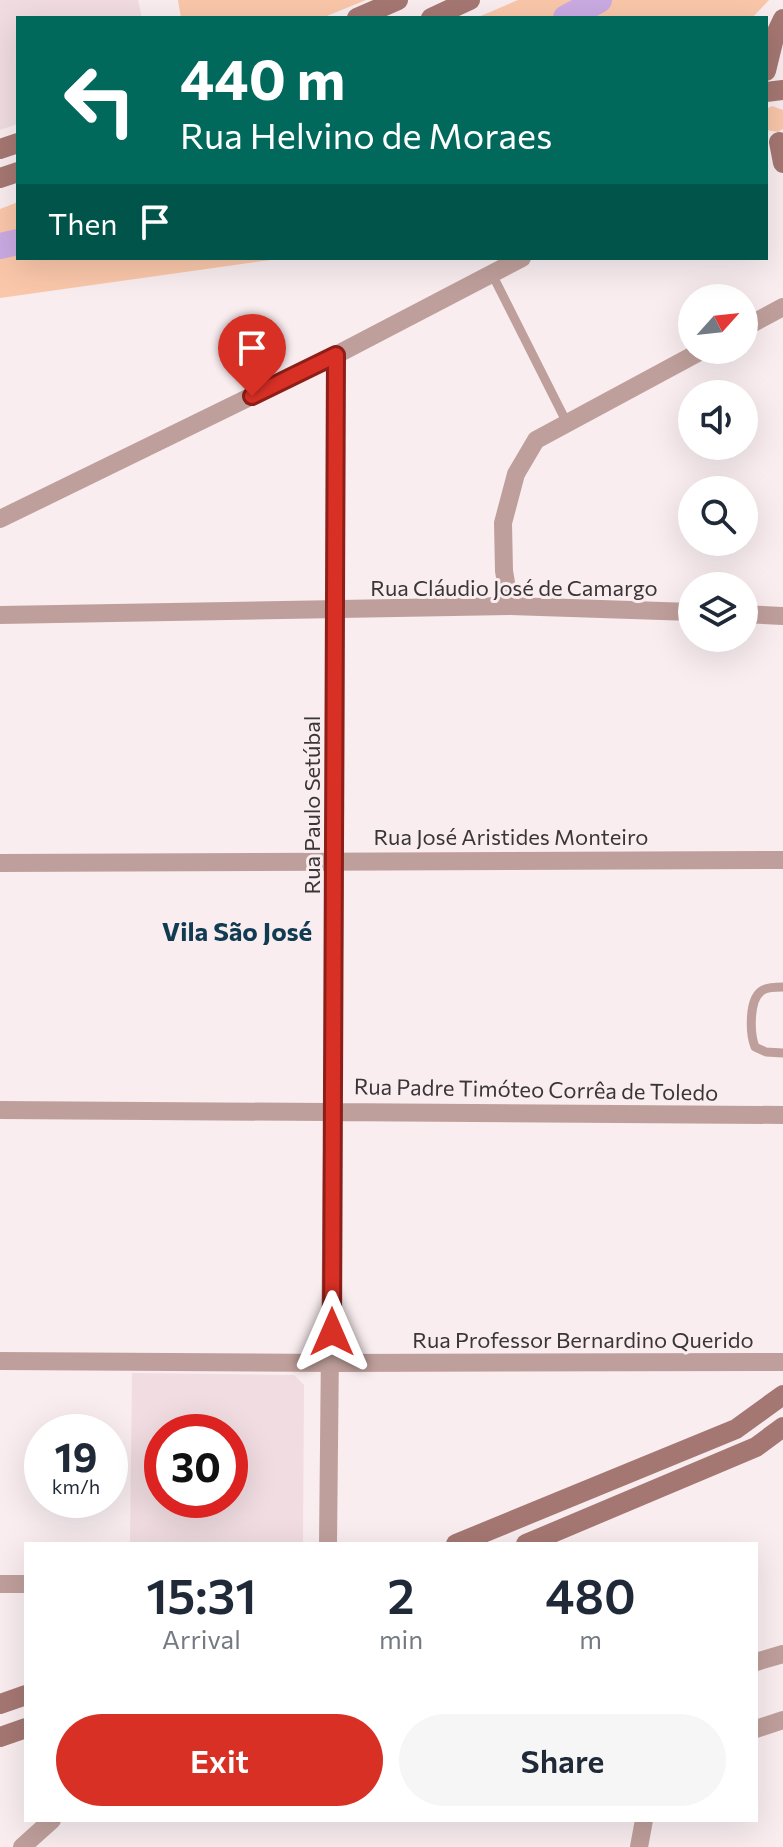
<!DOCTYPE html>
<meta charset="utf-8">
<style>
:root{--surface:#fff;--page:#f6f6f7;--text:#1f2937;--muted:#747a83;--accent:#d93025}
body{margin:0;font-family:Commissioner,sans-serif;background:var(--page);color:var(--text);height:100vh;display:flex;flex-direction:column;font-size:30px;white-space:nowrap}
*{box-sizing:border-box;margin:0}
p{font-size:26px;color:var(--muted)}
.icon{flex:none;width:44px;height:44px;fill:none;stroke:currentColor;stroke-width:2;stroke-linecap:round;stroke-linejoin:round}
.map{position:relative;flex:1;overflow:hidden}
.drawer{position:absolute;left:24px;top:1542px;width:734px;height:280px;display:flex;flex-direction:column;background:var(--surface);border-radius:0px;box-shadow:0 8px 32px #0002}
.drawer>*{flex:none}
.guide{position:absolute;left:16px;top:16px;width:752px;height:244px;border-radius:0px;box-shadow:0 8px 32px #0002;background:#00695c;color:#fff;overflow:hidden}
.needle{width:52px;rotate:63deg}
.buttons{position:absolute;left:678px;top:284px;display:grid;gap:16px}
.buttons a{display:grid;place-items:center;width:80px;height:80px;border-radius:50%;background:var(--surface);box-shadow:0 8px 32px #0002;font-size:40px}
.speed{position:absolute;left:24px;top:1414px;display:flex;gap:16px;font-size:40px;font-weight:700;text-align:center}
.speed>*{display:grid;place-content:center;width:104px;height:104px;border-radius:50%;background:var(--surface);box-shadow:0 8px 32px #0002;line-height:1}
.speed small{font-size:20px;font-weight:400}
.speed .limit{border:12px solid #d22;background:#fff;color:#111}
.pin{position:absolute;display:grid;place-items:center;width:68px;height:68px;color:#fff;margin:-82px -34px;border-radius:50% 50% 50% 0;rotate:-45deg;box-shadow:0 0 8px #0007}
.pin .icon{rotate:45deg}
.me{position:absolute;width:88px;margin:-44px;rotate:0deg;stroke-linejoin:round;filter:drop-shadow(0 0 6px #0008)}
.turn{display:flex;align-items:center;gap:28px;height:168px;padding:0 32px;font-size:36px}
.turn .icon{width:104px;height:104px;stroke-width:2.5}
.turn b{display:block;font-size:56px;line-height:68px}
.then{display:flex;align-items:center;height:76px;padding:0 32px;background:#0003;gap:16px;font-size:30px}
.eta{display:flex;justify-content:space-evenly;align-items:center;height:136px;text-align:center}
.eta b{font-size:48px;font-weight:600;line-height:56px}
.cta{display:flex;gap:16px;margin-top:auto;padding:16px 32px}
.cta a{flex:1;height:92px;border-radius:48px;background:var(--accent);color:#fff;font-size:32px;font-weight:600;line-height:92px;text-align:center}
.cta a+a{background:var(--page);color:var(--text)}
.map>svg:first-child{display:block}
.built{fill:#f0dce1;fill-rule:evenodd}
.green{fill:#fac7aa}
.lines{fill:none;stroke-linecap:round;stroke-linejoin:round}
.river{stroke:#caaae2;stroke-width:26}
.lane{stroke:#bf9f9b;stroke-width:9}
.street{stroke:#bf9f9b;stroke-width:18}
.secondary{stroke:#a57772;stroke-width:20}
.route-casing{stroke:#8d1f18;stroke-width:20}
.route{stroke:#d93025;stroke-width:14}
.labels{text-anchor:middle;dominant-baseline:central;stroke-width:6;stroke-linejoin:round;paint-order:stroke}
.street-label{font-size:22px;fill:#3a3637;stroke:#f9edf0}
.quarter-label{font-size:26px;font-weight:bold;fill:#103b51;stroke:#f9edf0}
</style>
<div class="map">
<svg width="783" height="1847" viewBox="0 0 783 1847">
<rect width="100%" height="100%" fill="#f9edf0"/>
<path class="built" d="M0,0h138l4,18h-124v106l-18,6z
M132,1373l162,2 10,10 -1,159h-173zM162,1432h68v68h-68z"/>
<path class="green" d="M178,0h188l-44,18h-141z
M518,0h251l-17,18h-276z
M772,106l11,4v19l-5,3 -12,-2v-21z
M18,202v56h266l-284,40v-89z"/>
<g class="lines">
<path class="river" d="M566,18l33,-18
M0,246l18,-4"/>
<path class="lane" d="M492,274l75,149
M783,987c-6,0 -15,0 -20,3 -15,8 -13,44 -8,57l11,5 17,1"/>
<path class="street" d="M744,328l39,-21
M0,519l336,-164 186,-97
M510,606l-6,-35 -1,-48 13,-49 20,-34 167,-90
M744,614l39,2
M0,615l510,-9 182,6
M0,863l783,-3
M0,1110l783,5
M0,1361l332,2 451,-1
M328,1544l7,-684 1,-505
M0,1584h26
M756,1662l27,-8
M756,1729l27,-9
M22,1847l30,-27
M639,1847l5,-27"/>
<path class="secondary" d="M357,18l41,-18
M431,18l39,-18
M766,71l8,-33 9,-19
M766,92l17,-2
M779,142l4,21
M0,149l18,-6
M0,178l18,-6
M456,1544l280,-115 47,-34
M526,1544l230,-97 27,-20
M0,1704l26,-9
M0,1737l26,-9"/>
</g>
<g class="lines">
<g class="route-casing">
<path id="route" d="M252,396l84,-41 -4,977"/>
</g>
<use href="#route" class="route"/>
</g>
<g class="labels">
<g class="street-label">
<text x="514" y="587">Rua Cláudio José de Camargo</text>
<text transform="translate(311 805) rotate(-90)">Rua Paulo Setúbal</text>
<text x="511" y="836">Rua José Aristides Monteiro</text>
<text transform="translate(536 1089) rotate(1)">Rua Padre Timóteo Corrêa de Toledo</text>
<text x="583" y="1339">Rua Professor Bernardino Querido</text>
</g>
<g class="quarter-label">
<text x="237" y="930">Vila São José</text>
</g>
</g>
</svg>
<div class="buttons">
<a><svg class="needle" viewBox="-14 -14 28 28"><path d="M0-13l5 13h-10z" fill="#e53935"/><path d="M0 13l5-13h-10z" fill="#747a83"/></svg></a>
<a><svg class="icon" aria-label="sound" viewBox="0 0 24 24"><path d="M4 9h4l5-4v14l-5-4H4zM17 9q2 3 0 6"/></svg></a>
<a><svg class="icon" aria-label="search" viewBox="0 0 24 24"><circle cx="10" cy="10" r="6"/><path d="M15 15l6 6"/></svg></a>
<a><svg class="icon" aria-label="layers" viewBox="0 0 24 24"><path d="M12 4l9 5-9 5-9-5zM3 14l9 5 9-5"/></svg></a>
</div>
<div class="speed"><div>19<small>km/h</small></div><div class="limit">30</div></div>
<div class="pin" style="left:252px;top:396px;background:#d93025"><svg class="icon" aria-label="arrive" viewBox="0 0 24 24"><path d="M6 21V4h12l-3 4 3 4H6"/></svg></div>
<svg class="me" style="left:332px;top:1332px" viewBox="-20 -20 40 40"><path d="M0-17L14 15 0 8-14 15z" fill="#d93025" stroke="#fff" stroke-width="4"/></svg>
<div class="guide">
<div class="turn"><svg class="icon" aria-label="left" viewBox="0 0 24 24"><path d="M17 20v-9H6M10 6l-5 5 5 5"/></svg><div><b>440 m</b>Rua Helvino de Moraes</div></div>
<div class="then">Then<svg class="icon" aria-label="arrive" viewBox="0 0 24 24"><path d="M6 21V4h12l-3 4 3 4H6"/></svg></div>
</div>
<section class="drawer">
<div class="eta">
<div><b>15:31</b><p>Arrival</p></div>
<div><b>2</b><p>min</p></div>
<div><b>480</b><p>m</p></div>
</div>
<div class="cta"><a>Exit</a><a>Share</a></div>
</section>
</div>
